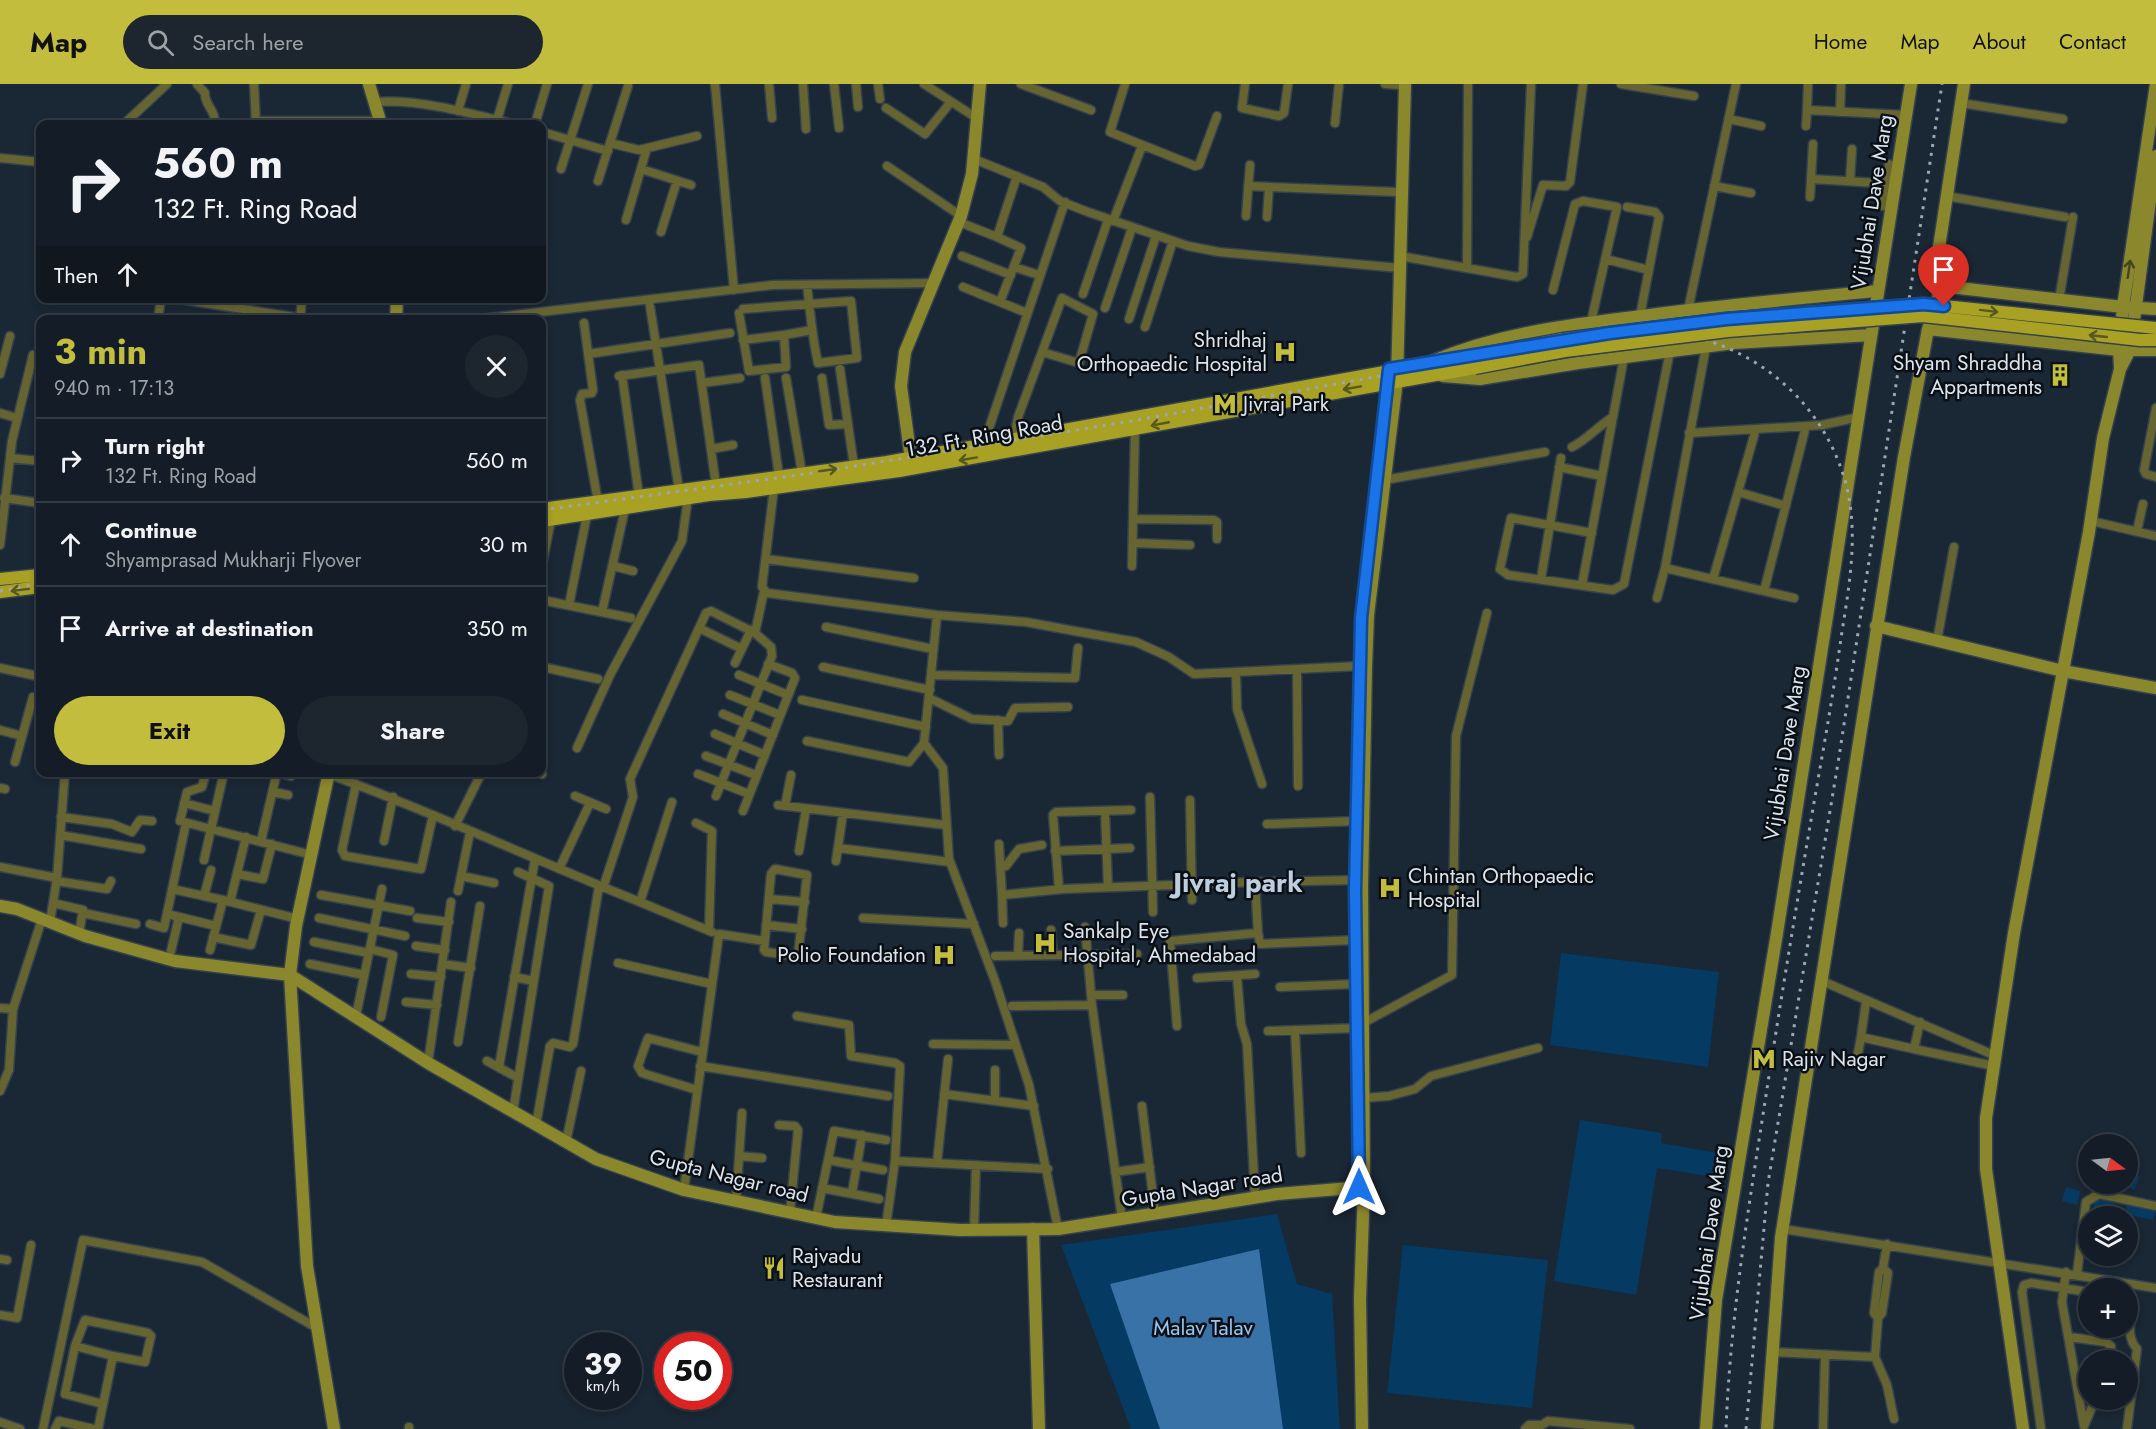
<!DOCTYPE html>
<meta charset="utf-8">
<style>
:root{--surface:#141d27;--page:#1d262f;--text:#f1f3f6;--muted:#9da2a7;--line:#333b44;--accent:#c3bd3e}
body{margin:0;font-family:Jost,sans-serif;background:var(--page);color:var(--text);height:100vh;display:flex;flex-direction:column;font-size:22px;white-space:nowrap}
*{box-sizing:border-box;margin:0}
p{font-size:20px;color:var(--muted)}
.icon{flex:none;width:33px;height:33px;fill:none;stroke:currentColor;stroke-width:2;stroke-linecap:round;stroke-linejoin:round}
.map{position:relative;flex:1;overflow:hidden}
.drawer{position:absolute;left:36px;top:231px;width:510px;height:462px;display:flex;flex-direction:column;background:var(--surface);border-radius:12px;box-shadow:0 3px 9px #0003,0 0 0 2px var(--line)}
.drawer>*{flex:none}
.guide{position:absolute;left:36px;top:36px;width:510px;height:183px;border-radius:12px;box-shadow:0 3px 9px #0003,0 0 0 2px var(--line);background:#141d27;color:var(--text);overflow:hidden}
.needle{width:39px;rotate:105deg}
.buttons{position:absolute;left:2078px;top:1050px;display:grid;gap:12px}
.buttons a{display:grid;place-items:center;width:60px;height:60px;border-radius:50%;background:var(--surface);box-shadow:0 3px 9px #0003,0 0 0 2px var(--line);font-size:30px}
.speed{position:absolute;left:564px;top:1248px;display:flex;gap:12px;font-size:30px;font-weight:700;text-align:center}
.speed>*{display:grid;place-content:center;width:78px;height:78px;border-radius:50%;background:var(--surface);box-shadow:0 3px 9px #0003,0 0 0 2px var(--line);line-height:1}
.speed small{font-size:15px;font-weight:400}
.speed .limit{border:9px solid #d22;background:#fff;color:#111}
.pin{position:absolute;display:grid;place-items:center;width:51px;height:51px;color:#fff;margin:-62px -26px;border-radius:50% 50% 50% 0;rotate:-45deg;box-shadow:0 0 6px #0007}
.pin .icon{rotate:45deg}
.me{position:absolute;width:66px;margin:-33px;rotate:0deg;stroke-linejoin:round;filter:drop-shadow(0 0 4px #0008)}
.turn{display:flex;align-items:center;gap:21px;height:126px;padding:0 18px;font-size:27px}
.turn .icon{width:78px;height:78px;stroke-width:2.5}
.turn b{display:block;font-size:42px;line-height:51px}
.then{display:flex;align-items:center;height:57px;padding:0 18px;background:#0003;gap:12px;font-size:22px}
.round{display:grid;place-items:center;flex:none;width:63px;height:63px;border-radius:32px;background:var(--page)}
.summary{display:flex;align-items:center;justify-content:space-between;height:102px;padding:0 18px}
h1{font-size:36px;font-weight:700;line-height:45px;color:var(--accent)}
.primary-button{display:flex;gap:12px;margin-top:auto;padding:12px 18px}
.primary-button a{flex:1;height:69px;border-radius:36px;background:var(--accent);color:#111;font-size:24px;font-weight:700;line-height:69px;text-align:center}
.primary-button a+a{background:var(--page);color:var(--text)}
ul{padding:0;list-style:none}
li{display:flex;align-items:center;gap:18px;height:84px;padding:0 18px;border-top:2px solid var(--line)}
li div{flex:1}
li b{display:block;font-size:22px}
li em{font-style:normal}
header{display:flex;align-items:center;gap:36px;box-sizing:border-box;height:84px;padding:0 30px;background:var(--accent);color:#111}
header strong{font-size:28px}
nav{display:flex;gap:33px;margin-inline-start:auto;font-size:21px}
.search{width:420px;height:54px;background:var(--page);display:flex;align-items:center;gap:15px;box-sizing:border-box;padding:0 21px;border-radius:33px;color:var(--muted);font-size:22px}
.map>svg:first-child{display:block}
.green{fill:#053a62}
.water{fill:#3872a6}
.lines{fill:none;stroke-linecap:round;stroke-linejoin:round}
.street-casing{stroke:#35424e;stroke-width:11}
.secondary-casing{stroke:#35424e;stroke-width:15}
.primary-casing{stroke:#35424e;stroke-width:15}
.street{stroke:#666430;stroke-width:8}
.secondary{stroke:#8b872d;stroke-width:12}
.primary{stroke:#a8a124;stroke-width:12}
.rail{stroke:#9ca7b0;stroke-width:3;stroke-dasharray:3 6;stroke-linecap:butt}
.primary-bridge-casing{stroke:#35424e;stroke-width:15;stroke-linecap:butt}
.primary-bridge{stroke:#a8a124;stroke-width:12}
.oneway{stroke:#444520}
.oneway2{stroke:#58581c}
.route-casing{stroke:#114b97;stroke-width:15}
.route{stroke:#1a73e8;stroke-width:10}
.labels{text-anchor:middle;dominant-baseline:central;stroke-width:5;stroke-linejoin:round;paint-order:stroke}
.street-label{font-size:21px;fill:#dce5ed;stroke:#090f15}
.poi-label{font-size:21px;fill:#dce5ed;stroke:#090f15;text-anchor:start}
.park-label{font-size:21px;fill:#99c7f3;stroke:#090f15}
.district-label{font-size:27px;font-weight:bold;fill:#bdcedf;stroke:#090f15}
</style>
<header>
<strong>Map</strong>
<div class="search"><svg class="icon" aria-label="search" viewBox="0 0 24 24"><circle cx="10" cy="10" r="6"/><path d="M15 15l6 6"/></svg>Search here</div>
<nav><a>Home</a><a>Map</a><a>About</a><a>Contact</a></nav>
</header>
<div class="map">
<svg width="2156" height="1345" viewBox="0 0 2156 1345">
<rect width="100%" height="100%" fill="#1a2734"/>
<path class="green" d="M1561,869l158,19 -11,95 -158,-22z
M1580,1036l82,13 -1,10 63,11 -4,24 -63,-10 -21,127 -82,-14z
M2128,1087l12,6 -6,13 -12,-6h5z
M2066,1103l14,4 -3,14 -15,-4z
M2095,1115l20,4 -2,11 -20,-4z
M2127,1119l29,6 -3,11 -28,-6z
M1277,1130l20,70 35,10 8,135h-209l-70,-184z
M1403,1161l145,15 -16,148 -145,-15z"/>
<path class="water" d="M1259,1165l24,180h-123l-50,-145z"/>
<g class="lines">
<g class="street-casing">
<path id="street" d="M197,0l8,9c-1,12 12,18 9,31
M254,0l2,40
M715,0l19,206
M769,0l3,34
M803,0l3,45
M834,0l5,44
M856,0l2,23
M878,0l2,15
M924,0l54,35
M1021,0l70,26
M1125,0l-15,48 85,34 4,-1 18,-49
M1245,0l-3,24 37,8 5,-3 4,-29
M1385,0l15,1
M1621,0l73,12
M1808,0l-1,26 99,5
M375,18c45,-3 95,11 138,22
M1961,19l102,16
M886,24l39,26 25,-31
M458,27l8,-27
M1840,28l1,-27
M1729,35l32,7
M497,36l11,-36
M260,37h120
M1335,39l4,-39
M124,40l43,-40
M535,40l12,-40
M1806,42l1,-16
M542,48l66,19
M610,59l29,7 58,-14
M0,74l40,4
M974,75l69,28 17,14 28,11 100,34 31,6 181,16
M887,82l74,50
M561,85l27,-85
M641,85l50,16
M1811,95l84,5
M598,97l30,-95
M1850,97l2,-32
M1248,102l149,6
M1714,102l37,7
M1946,112l119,21
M1810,113l3,-53
M1883,122l6,-42
M1627,123l28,5 4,5 -19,99
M1246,132l4,-51
M1267,133l2,-30
M626,136l21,-72
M1113,137l29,-75
M959,138l38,15 20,-61
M661,148l16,-51
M1527,153l16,-52 23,1 4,-4 13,-98
M962,172l49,19
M1400,172l117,21 6,-3 8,-190
M1605,175l44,11
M1014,183l25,8
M1467,184l1,-184
M963,203l37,15 21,-54 -24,-11
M1553,206l22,-86 8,-3 34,6 -26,115
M1083,210l25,-74
M173,214l127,20
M649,216l30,190
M2059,216l14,-83
M1000,218l27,11
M1105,224l27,-80
M743,225l108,-8 6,57 -39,5c-6,-26 -8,-53 -11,-78
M1688,226l48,-226
M739,229l10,58 37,-4 -2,-32 28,-5
M1129,235l27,-83
M158,236l3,-22
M300,236l2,-22
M472,236l301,-35 161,-2
M584,239l9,67 -1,3 -10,1 -2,6 18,102
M1145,243l28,-86
M743,256l41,-5
M1706,263l-41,221 129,30
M588,270l142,-21
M840,285l14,97
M0,290l10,-38
M622,291l17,121
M619,292l80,-11 17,120
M765,294l14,98
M786,294l16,95
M822,294l7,47 19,-1
M702,299l38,-5
M2156,324l-12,62 2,4 10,3
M0,329l17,5
M1689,349l133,-8 37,-8
M1014,353l4,-20 44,-119 31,16 -14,49 -37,-11
M984,359l81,-241
M1572,363c16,-8 26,-21 41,-30
M711,365l22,-4
M10,374l30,3
M1559,383l43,9
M1384,396l161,-28
M774,404l-12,99 5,6 170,22 89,7 54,10 56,10 33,15 25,17 166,-8
M1738,408l48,14
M4,414l36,5
M1134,435l80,1 3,2v17
M2091,437l65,15
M2137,447l6,-27
M1592,449l-81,-15 -11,51 8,6 105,15 11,-6 46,-233
M1133,459l57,2
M0,461l12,-104 21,-86
M766,475l148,19
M542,481l9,-45
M613,482l20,5
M1132,482l3,-137
M1541,495l20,-121
M1713,495l43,-150
M1582,501l42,-228
M1764,507l42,-165
M1657,514l8,-30
M542,516l89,18
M569,521l18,-90
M602,528l23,-103
M937,531l-13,128 19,25 6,91 46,122 34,104 29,144
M826,543l107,22
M699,544l43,21
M1937,557l17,-94
M735,579l16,-33
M542,583l56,12
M823,583l107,23
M0,584l37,8
M1297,587l1,115
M1236,590l1,35 25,75
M739,591l49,20
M931,591l144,3 3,-30
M730,611l50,20
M929,614l43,21 36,2 7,-13 53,-1
M802,616l124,27
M723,630l50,21
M998,636l1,35
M0,646l22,6
M715,650l50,21
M807,657l102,21 15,-19
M577,664l33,-73 72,-134 6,-43
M706,672l50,19
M15,678l18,-65
M206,688l-4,15 -15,5 -7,29 132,34
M277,688l14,4
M538,688l4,2
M328,690c106,38 208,87 312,128l32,-100
M698,690l51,20
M356,700l-14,66 3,6 76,13 12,-54
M0,704l5,1
M273,708l15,3
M575,712l31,13
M716,712l56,-140 -1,-9 -16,-14 9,-42
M1150,713l3,115
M1190,716l2,100
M184,719l31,8
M778,721l168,20
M785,722l6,-31
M743,727l52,-133 -3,-5 -24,-9
M1105,727l3,76
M61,733l51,7 20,8 8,-12 12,1
M696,739l16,8 -3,99
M1267,740l90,-3
M455,742l27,-54
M60,751l81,14
M261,757l16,-69
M384,757l9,-44
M999,760l3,51 61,-6 192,-7
M838,764l112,14
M799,767l7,-42
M1055,767l75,-3
M204,776l20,-88
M836,777l7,-48
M0,783l57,11
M1001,783l5,-1 13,-17 23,-4
M559,785l31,-66
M775,785l32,6 -9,81 -32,-4 -2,-2 7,-76z
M211,786l-7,26 19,4
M237,790l26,5 9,-35
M461,792l33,7
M56,797l51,8 4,-8
M603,804l30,-91 -3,-18 76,-166 5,-2 44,22
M172,805l32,7
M1059,805l-6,-74 3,-3 75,-2
M458,807l12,-59
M321,811l89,16
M1002,811l1,28
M769,815l36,3
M230,818l16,-65
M640,818l72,30
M53,819l30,7 -4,24
M83,829l53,11
M167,830l49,12
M319,834l86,18
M417,834l32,4
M863,834l111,6
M50,838l7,-44 8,-106
M150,840l14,4 22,-105
M766,841l36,4
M1085,843l7,78
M1051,846l2,24
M1258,849l2,11 96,-4
M213,853l38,8 10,-35
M314,858l55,11
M416,862l29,4
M370,865l23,6 -12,62
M210,866l13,-50 75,19
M171,867l8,-34
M1018,871l1,-22
M995,872l142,-2
M618,879l94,21
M310,880l54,11
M443,880l28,4
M411,890l30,3
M1237,892l4,48 6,20 8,153
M514,893l20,4
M1197,894l58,-4
M1822,897l174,75
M1280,903l76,-3
M1091,911h32
M1866,917l-5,36 53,12 6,-27
M406,918l31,3
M1012,922l80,-1 30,214
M0,924l13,1 29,-90
M356,932l26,-127
M797,932l52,9 2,31 44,7 5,3 -5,95 -9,65
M1365,938l87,-47 4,-239 31,-123
M1177,942l-7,-85 88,-8 -3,-51 101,-2
M1295,946l6,123
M1268,947l89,-3
M458,958l22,-136
M933,960l82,1
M1914,965l80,17
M487,977l31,17
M428,979l23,-161
M1856,980l5,-27
M700,982l188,30
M499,983l36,-208
M697,1006l-55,-17 -4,-7 10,-28 54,14
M0,1007l9,-21 4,-61
M944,1010l90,12
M1364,1014l25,-2 26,-7 16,-13 107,-28
M995,1016v-30
M1142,1022l13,107
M513,1028l36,-226 -31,-14
M536,1041l14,-79 3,-3 17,4 3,-3 26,-158
M779,1041l16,1 3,4 -8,82
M566,1058l15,-71
M739,1072l23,2
M828,1076l55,10
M895,1077l153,8
M937,1079l11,-104
M1115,1088l35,-5
M822,1104l57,11
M684,1106l35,-256 46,7
M852,1109l10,-58
M736,1117l6,-88
M816,1134l18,-87 52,9
M1783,1145l373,59
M974,1146l2,-65
M1887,1160l-4,24 -4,4 -5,41 4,5 -3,39 12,28 7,34
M0,1175l7,1
M2066,1188l-4,30 22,124 11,-26
M2077,1190l9,-72 13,-8 57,12
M2127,1216c10,12 -5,32 10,49l-10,80
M0,1231l17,3 14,-73
M1878,1234l4,-5 6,-40 -5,-5
M2069,1253l37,5 5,4v14
M75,1262l38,10
M1771,1268l104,5
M0,1338l20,7
M409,1343v2
M43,1345l40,-189 119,22 115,66
M55,1345l4,-8 35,8
M98,1345l15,-73 32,6 6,-26 -3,-3 -63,-13 -10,26 -10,48 38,10
M1525,1345l4,-4h13l6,-4 82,8
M1823,1345l2,-74
M2041,1345l-19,-137 2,-7 7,-2 57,9"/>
</g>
<g class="secondary-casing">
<path id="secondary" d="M369,0l12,40
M1942,202l181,21 33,2
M396,236l1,-22
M1928,245l191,21h37
M1433,277c69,-29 143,-37 217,-46 76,-10 152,-17 227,-24
M2120,284l-1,-18 4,-43 33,-223
M1443,292l37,3 98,-16 156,-20 137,-8
M912,383l-11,-81 4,-34 56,-136 11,-42 8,-90
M1876,542l187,45 93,17
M329,688l-33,154 -6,49 17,291 27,163
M0,822l17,3 68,27 90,25 115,14 138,88 168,96 88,31 151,32 125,8 98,-1 219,-35 87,-7
M1033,1145l6,200
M1362,1345l-2,-130 4,-112 -2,-300 4,-221 2,-51 29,-235 8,-296
M1706,1345l10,-129 61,-367 134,-849
M1767,1345l14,-191 123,-781 24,-128 14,-43 -6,-19 28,-183
M2023,1345l-37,-260v-51l28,-185 75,-401 14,-94 17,-69 10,-19 26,-194"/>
</g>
<g class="primary-casing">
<path id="primary" d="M542,425l345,-47 586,-106
M542,437l167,-26 37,-3 153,-21 576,-103
M0,495l40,-4
M0,508l40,-5"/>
</g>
<use href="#street" class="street"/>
<use href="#secondary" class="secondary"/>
<use href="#primary" class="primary"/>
<path class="rail" d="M542,426l264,-36 326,-53 507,-92c96,2 181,60 207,155 13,51 3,103 -5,154 -7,51 -16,102 -25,153 -19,110 -37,220 -54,330 -16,103 -32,204 -36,308
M0,507l40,-7
M1746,1345l22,-246 71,-426 103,-673"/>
<g class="primary-bridge-casing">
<path id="primary-bridge" d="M1473,272l90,-17 164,-20 197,-15 232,24
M1475,284l90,-17 163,-20 195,-15 217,24h16"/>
</g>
<use href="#primary-bridge" class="primary-bridge"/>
</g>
<defs><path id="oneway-shaft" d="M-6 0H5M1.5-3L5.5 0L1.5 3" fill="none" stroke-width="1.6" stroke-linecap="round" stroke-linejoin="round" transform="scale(1.5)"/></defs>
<use class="oneway" href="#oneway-shaft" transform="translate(2129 185) rotate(-82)"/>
<g class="oneway2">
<use href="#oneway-shaft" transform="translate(1989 227) rotate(7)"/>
<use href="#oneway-shaft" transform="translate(2098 252) rotate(-174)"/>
<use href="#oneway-shaft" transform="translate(1352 304) rotate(170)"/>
<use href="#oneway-shaft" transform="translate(1160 340) rotate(169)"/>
<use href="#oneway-shaft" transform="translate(968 375) rotate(170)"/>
<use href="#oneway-shaft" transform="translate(828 386) rotate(-8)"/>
<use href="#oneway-shaft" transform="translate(20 506) rotate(173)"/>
</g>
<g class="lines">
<g class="route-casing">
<path id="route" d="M1359,1103l-4,-296 6,-273 28,-249 221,-36 117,-14 197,-15 20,2"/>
</g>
<use href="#route" class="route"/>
</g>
<defs>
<g id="hospital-bare" transform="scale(1.8)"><path d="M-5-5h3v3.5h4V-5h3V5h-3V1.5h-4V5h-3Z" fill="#c3bd3e" stroke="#090f15" stroke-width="2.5" paint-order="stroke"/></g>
<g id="building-bare" transform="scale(1.8)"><path d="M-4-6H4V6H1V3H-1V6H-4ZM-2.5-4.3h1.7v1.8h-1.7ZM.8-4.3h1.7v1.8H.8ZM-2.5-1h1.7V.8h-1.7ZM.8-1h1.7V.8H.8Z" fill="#c3bd3e" stroke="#090f15" stroke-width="2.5" paint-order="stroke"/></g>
<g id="metro-bare" transform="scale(1.8)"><path d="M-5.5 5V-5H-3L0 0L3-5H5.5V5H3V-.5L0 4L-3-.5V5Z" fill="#c3bd3e" stroke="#090f15" stroke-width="2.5" paint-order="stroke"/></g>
<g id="restaurant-bare" transform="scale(1.8)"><path d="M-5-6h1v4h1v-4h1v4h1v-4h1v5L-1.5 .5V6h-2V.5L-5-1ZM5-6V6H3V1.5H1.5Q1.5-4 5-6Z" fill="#c3bd3e" stroke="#090f15" stroke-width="2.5" paint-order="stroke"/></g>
</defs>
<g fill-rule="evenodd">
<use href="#hospital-bare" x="1285" y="268"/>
<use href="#building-bare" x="2060" y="291"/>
<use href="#metro-bare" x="1225" y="320"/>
<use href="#hospital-bare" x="1390" y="804"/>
<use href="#hospital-bare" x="1045" y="859"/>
<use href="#hospital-bare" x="944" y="871"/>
<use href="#metro-bare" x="1764" y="975"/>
<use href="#restaurant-bare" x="774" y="1184"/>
</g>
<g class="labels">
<g class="street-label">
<text transform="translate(1872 118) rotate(-81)">Vijubhai Dave Marg</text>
<text transform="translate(984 352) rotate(-10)">132 Ft. Ring Road</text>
<text transform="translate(1785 669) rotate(-81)">Vijubhai Dave Marg</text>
<text transform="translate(729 1092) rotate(14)">Gupta Nagar road</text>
<text transform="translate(1202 1103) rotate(-9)">Gupta Nagar road</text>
<text transform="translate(1709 1149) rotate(-82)">Vijubhai Dave Marg</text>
</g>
<g class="poi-label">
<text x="1267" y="256" text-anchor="end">Shridhaj<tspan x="1267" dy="24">Orthopaedic Hospital</tspan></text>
<text x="2042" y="279" text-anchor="end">Shyam Shraddha<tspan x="2042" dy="24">Appartments</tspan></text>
<text x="1243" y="320">Jivraj Park</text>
<text x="1408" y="792">Chintan Orthopaedic<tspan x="1408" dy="24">Hospital</tspan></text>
<text x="1063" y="847">Sankalp Eye<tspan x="1063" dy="24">Hospital, Ahmedabad</tspan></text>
<text x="926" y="871" text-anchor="end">Polio Foundation</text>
<text x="1782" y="975">Rajiv Nagar</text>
<text x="792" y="1172">Rajvadu<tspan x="792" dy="24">Restaurant</tspan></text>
</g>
<g class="park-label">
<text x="1203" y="1244">Malav Talav</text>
</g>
<g class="district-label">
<text x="1238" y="798">Jivraj park</text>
</g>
</g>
</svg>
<div class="buttons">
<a><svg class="needle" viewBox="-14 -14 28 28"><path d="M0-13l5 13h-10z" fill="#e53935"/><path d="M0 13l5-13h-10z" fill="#9da2a7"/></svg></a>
<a><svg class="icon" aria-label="layers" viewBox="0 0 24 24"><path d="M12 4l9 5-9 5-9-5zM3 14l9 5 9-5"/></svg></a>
<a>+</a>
<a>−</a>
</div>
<div class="speed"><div>39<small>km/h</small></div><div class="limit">50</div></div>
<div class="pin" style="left:1944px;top:222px;background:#d93025"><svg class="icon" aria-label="arrive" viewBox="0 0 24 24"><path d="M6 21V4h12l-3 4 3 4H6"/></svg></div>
<svg class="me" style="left:1359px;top:1103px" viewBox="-20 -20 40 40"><path d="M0-17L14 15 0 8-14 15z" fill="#1a73e8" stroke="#fff" stroke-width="4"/></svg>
<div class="guide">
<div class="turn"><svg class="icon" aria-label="right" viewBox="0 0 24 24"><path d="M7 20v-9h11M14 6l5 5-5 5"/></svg><div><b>560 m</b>132 Ft. Ring Road</div></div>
<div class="then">Then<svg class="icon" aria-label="ahead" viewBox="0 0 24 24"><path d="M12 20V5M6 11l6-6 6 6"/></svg></div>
</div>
<section class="drawer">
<div class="summary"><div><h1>3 min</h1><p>940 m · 17:13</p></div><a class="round"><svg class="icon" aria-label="close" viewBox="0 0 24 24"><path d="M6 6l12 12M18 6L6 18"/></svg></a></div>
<ul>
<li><svg class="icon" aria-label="right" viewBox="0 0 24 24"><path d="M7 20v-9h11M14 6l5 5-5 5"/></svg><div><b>Turn right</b><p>132 Ft. Ring Road</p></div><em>560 m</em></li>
<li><svg class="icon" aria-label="ahead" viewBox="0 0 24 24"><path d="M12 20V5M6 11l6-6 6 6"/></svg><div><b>Continue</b><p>Shyamprasad Mukharji Flyover</p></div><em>30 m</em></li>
<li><svg class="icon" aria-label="arrive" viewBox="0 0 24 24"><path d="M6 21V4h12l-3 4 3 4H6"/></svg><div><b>Arrive at destination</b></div><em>350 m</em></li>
</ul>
<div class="primary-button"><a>Exit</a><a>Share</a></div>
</section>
</div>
